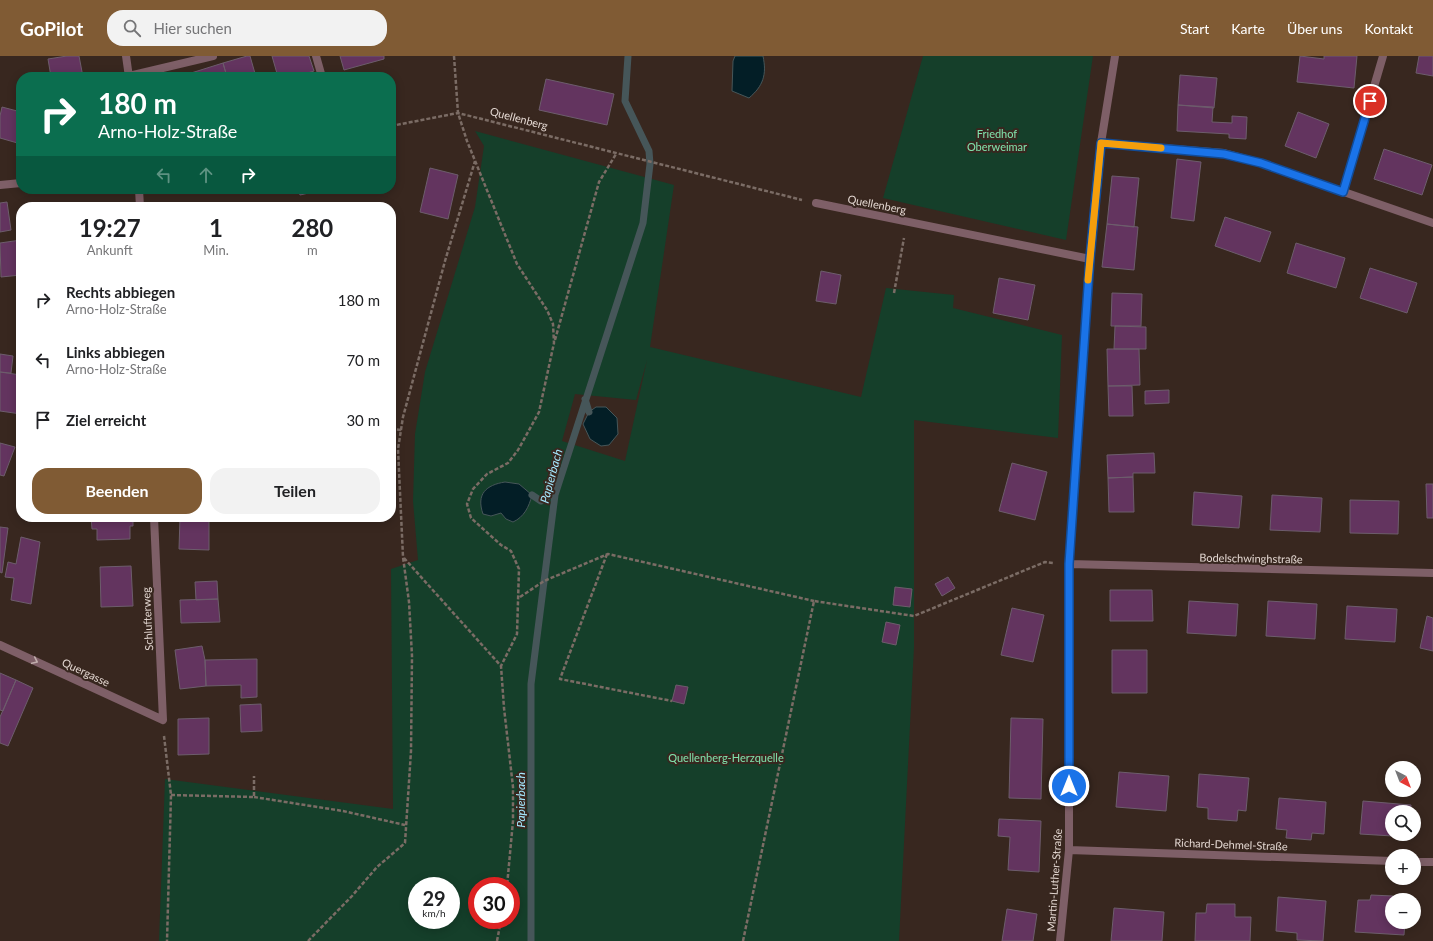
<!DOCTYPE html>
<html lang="de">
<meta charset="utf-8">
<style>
:root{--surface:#fff;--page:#f2f2f2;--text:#202124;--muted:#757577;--accent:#805b34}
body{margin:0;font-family:Lato,sans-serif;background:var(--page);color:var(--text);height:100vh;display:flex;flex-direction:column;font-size:15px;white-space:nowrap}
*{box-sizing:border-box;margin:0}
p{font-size:13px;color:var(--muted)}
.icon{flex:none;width:22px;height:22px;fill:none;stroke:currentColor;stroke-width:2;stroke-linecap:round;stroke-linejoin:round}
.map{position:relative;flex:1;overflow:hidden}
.side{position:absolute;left:16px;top:146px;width:380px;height:320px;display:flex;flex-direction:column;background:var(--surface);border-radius:16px;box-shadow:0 2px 10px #0003}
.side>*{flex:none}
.top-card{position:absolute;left:16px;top:16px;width:380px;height:122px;border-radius:16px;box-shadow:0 2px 10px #0003;background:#0b6e4f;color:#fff;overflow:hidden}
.needle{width:26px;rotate:138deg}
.controls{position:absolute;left:1385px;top:705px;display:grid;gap:8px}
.controls a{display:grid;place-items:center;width:36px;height:36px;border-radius:50%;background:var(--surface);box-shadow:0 2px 10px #0003;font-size:20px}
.speed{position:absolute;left:408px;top:821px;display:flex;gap:8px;font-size:20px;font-weight:700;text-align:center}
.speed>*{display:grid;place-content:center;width:52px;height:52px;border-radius:50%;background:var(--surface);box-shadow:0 2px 10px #0003;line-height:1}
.speed small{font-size:10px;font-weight:400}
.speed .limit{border:6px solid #d22;background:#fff;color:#111}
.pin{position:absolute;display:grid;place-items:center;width:34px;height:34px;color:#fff;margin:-17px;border:2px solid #fff;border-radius:50%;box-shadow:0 1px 4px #0007}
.me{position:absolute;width:44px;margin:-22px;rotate:0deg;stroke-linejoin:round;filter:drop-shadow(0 0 3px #0008)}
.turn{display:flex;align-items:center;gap:14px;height:84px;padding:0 16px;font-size:18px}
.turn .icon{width:52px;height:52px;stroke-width:2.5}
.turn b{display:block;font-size:28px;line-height:34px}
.lanes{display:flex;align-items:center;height:38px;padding:0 16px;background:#0003;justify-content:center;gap:20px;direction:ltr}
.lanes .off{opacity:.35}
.eta{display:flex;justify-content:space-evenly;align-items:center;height:68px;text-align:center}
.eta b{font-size:24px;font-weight:700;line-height:28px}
.button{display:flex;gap:8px;margin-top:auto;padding:8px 16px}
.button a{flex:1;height:46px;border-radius:16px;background:var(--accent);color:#fff;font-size:16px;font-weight:700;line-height:46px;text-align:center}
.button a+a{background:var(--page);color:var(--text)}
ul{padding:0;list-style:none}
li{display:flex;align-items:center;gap:12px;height:60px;padding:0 16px}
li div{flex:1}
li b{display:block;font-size:15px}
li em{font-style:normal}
header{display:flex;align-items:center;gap:24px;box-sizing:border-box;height:56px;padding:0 20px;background:var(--accent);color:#fff}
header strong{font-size:19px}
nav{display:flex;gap:22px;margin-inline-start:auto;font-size:14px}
.search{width:280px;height:36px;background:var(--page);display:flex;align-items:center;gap:10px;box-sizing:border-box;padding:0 14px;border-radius:16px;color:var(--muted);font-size:15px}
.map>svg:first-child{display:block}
.green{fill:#153f2a;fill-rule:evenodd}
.water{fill:#031e26;stroke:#465659}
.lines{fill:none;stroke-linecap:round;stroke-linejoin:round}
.stream{stroke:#465659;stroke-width:7}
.building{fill:#63345f;stroke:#6d5d6c}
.path{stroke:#7b6c65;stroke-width:2.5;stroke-dasharray:4 2;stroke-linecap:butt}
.lane{stroke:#7e5f67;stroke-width:8}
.street{stroke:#7e5f67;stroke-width:8}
.oneway{stroke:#c0adac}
.route-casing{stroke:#114b97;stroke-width:10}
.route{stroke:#1a73e8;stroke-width:7}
.slow{stroke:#f59e0b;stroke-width:7}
.labels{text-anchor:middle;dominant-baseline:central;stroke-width:4;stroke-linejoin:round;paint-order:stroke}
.street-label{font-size:11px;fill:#e3d7d1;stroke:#38271f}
.park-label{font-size:11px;fill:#80e2ac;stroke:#38271f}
.water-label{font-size:12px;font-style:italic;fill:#a4e6fc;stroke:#38271f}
</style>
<header>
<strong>GoPilot</strong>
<div class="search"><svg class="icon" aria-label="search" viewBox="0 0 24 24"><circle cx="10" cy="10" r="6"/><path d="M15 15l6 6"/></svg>Hier suchen</div>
<nav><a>Start</a><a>Karte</a><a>Über uns</a><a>Kontakt</a></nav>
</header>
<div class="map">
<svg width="1433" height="885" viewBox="0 0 1433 885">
<rect width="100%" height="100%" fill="#38271f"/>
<path class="green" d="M923,0h170l-27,184 -183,-42z
M475,75l199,54 -24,162 211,50 25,-109 68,7 -1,13 109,27 -4,103 -144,-18v227l-15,294h-740l6,-162 228,30 -2,-240 27,-9 -5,-59 2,-67 10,-62 50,-165 9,-61zM647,304l-22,101 -63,-20 13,-47 61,6zM417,830h34v34h-34zM477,830h34v34h-34z"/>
<path class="water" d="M735,0h28c4,19 0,30 -14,42l-17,-7 1,-30z
M596,351h10l11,11 1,16 -9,11 -8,1 -11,-7 -7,-15 6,-12z
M505,426l14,2 13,11c-3,12 -8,22 -19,27l-7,-3 -5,-6 -10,3 -8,-2c-7,-20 3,-29 22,-32z"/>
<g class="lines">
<path class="stream" d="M585,343l4,13
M532,439l9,6 15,-10
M531,885v-257l24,-189 88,-272 7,-59 -1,-13 -24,-50 3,-45"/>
</g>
<path class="building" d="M67,0h12l4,21h-32l-3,-18z
M247,0h3l6,21h-29l-4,-14z
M272,0h37l5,15 -19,6h-17z
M340,0h44v3l-40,11z
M1300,0l24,3v-3h33l-3,32 -57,-6z
M1419,0h14v20l-17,-3z
M223,7l4,14h-38l-1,-3z
M1180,19l37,3 -3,30 -36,-3z
M546,23l68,15 -7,31 -68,-15z
M1178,49l35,2 -1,15 20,1v-7l15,1 -1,22 -17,-1v-4l-52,-3z
M2,51l19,5v32l-21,-6v-22z
M1298,56l31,12 -13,34 -31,-12z
M1384,93l48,16 -10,30 -48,-16z
M1177,103l24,3 -7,59 -23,-3z
M430,112l28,7 -10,44 -28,-7z
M1112,120l27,2 -5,49 -27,-3z
M298,133h28l-26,6z
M7,146l4,28 -11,2v-29z
M1225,161l46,15 -11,30 -45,-16z
M1107,168l31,3 -4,43 -32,-3z
M21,184v35l-20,2 -1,-34z
M1296,187l49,15 -9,30 -49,-15z
M1370,212l47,15 -10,30 -47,-15z
M821,215l20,4 -5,29 -20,-3z
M999,222l36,7 -7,35 -35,-7z
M1112,237l30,1 -1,32h-30z
M1115,270l31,1v22h-32z
M1107,293h32l1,36 -32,1z
M0,298l13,2 -2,17 -11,-1z
M0,316l21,3v39l-21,-3z
M1108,330h24l1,30h-24z
M1169,334v13l-24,1v-13z
M0,387l15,4 -11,29 -4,-1z
M1154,397l1,20h-22v4l-25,1 -1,-23z
M1012,407l35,9 -12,48 -36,-9z
M1133,421l1,35h-25l-1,-34z
M1426,428h7v34h-6z
M1194,436l48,4 -3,32 -47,-3z
M1272,439l50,3 -2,34 -50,-2z
M1350,444l49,1 -1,33 -48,-1z
M91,461h42v9h-3v13l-33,1v-11h-5z
M180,461h29v33l-30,-1z
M0,471l8,1 -6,45 -2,-1z
M21,481l19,5 -9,62 -20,-4 3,-22 -9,-1 3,-15 8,2z
M131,510l2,40 -32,1 -1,-40z
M948,521l7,11 -13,8 -7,-12z
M217,525l1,18 -22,1 -1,-18z
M895,531l17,2 -2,18 -17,-2z
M1110,534h42l1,31h-43z
M218,543l2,23 -39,1 -1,-23z
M1189,545l49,3 -2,32 -49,-3z
M1268,545l49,3 -2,35 -49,-3z
M1347,550l50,3 -2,33 -50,-3z
M1012,552l32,7 -11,47 -32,-7z
M1427,560l6,2v33l-13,-3z
M886,566l14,3 -4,20 -14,-3z
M202,590l3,14 1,26 -26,3 -5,-39z
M1112,594h35v43h-35z
M257,603v38l-16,1v-13l-35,1 -1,-26z
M0,617l16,7 -13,31 -3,-1z
M16,624l17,8 -25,58 -8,-3v-26z
M676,629l12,2 -4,17 -12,-3z
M261,648l1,27 -21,1 -1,-27z
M209,662v36l-31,1v-36z
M1011,662l32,1 -2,80 -32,-1z
M1119,716l50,4 -3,35 -50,-4z
M1199,718l50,4 -3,33 -8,-1 -1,11 -29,-2v-11l-11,-1z
M1279,742l47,4 -2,32 -12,-1 -1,7 -25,-2 1,-8 -11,-1z
M1363,745l48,4v7h-19v22h17v3l-49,-3z
M999,763l42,2 -2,51 -31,-2 2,-33 -12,-1z
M1371,839l22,1 -1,26h13l-1,13 -49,-3 3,-32h12z
M1278,841l48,4 -3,40 -26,-1v-7l-21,-2z
M1207,848h28v13h16l-1,24h-55l1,-28h10z
M1114,852l50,4 -2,29h-51z
M1007,853l30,5 -4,27h-31z"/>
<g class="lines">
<path class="path" d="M454,0l4,57 9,28 50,123 30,46 6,14 1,19 -15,69 -21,38 -10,13 -21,11 -14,15 -6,15 4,14 30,27 10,6 8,18 -2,65 -16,32
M391,70l67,-13 344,87
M894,237l10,-55
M555,284l44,-158 17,-28
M391,373l10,1
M607,498l-47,125 112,22
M404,502l97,108 3,42 9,79v34l-6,65
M520,541l24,-16 64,-27 206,47
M164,680l7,59 -4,146
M171,739l83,2v-21
M254,741l89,14 62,14
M308,885l44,-45 25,-29 28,-24 6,-92 1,-95 -3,-54 -6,-45 -5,-108 5,-32 42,-156 30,-100
M497,885l4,-21
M743,885l71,-340 100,15 131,-54 8,1"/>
<path class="lane" d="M816,147l274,56"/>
<path class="street" d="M126,0l3,21
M316,0l6,21
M129,20l84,-20
M1101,87l123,10 37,10 172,60
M0,129l21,-2
M139,133l1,18
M1343,136l40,-136
M1069,508l364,9
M0,589l163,75 -9,-203
M1069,794l323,11
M1414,806h19
M1060,885l9,-91v-286l21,-305 11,-116 14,-87"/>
</g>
<defs><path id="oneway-chevron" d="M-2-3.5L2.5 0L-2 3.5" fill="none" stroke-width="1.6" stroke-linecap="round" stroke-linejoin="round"/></defs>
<use class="oneway" href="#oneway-chevron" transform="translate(35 605) rotate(25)"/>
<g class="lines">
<g class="route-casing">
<path id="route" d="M1069,730v-222l21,-306 11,-115 123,11 37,9 82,29 27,-91"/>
</g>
<use href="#route" class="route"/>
<path class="slow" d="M1088,224l13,-137 60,5"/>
</g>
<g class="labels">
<g class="street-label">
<text transform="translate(519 62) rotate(15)">Quellenberg</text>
<text transform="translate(877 148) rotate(11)">Quellenberg</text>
<text transform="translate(1251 502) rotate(1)">Bodelschwinghstraße</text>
<text transform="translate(147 563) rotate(-93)">Schlufterweg</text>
<text transform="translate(86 616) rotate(25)">Quergasse</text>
<text transform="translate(1231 788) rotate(2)">Richard-Dehmel-Straße</text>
<text transform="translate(1054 824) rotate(-86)">Martin-Luther-Straße</text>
</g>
<g class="park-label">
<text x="997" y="77">Friedhof<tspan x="997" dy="13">Oberweimar</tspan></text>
<text x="726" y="701">Quellenberg-Herzquelle</text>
</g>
<g class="water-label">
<text transform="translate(551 420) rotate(-75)">Papierbach</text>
<text transform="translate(520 744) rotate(-90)">Papierbach</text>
</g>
</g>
</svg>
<div class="controls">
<a><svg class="needle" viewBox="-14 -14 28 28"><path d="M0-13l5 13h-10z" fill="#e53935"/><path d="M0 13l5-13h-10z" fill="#757577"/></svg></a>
<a><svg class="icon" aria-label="search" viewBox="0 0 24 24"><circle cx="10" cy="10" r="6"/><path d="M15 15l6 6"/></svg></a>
<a>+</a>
<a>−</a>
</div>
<div class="speed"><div>29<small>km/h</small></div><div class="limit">30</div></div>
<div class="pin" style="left:1370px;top:45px;background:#d93025"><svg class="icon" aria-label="arrive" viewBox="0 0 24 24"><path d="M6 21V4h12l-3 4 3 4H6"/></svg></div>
<svg class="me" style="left:1069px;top:730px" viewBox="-20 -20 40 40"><circle r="17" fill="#1a73e8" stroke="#fff" stroke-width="3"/><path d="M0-11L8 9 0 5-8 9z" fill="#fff"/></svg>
<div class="top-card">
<div class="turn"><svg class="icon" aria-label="right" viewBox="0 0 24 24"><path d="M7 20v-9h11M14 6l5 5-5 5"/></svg><div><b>180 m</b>Arno-Holz-Straße</div></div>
<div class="lanes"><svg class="icon off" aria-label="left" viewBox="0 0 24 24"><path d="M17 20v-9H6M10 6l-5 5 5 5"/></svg><svg class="icon off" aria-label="ahead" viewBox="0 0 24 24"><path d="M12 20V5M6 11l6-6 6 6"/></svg><svg class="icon" aria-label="right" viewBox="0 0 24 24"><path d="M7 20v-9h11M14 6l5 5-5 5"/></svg></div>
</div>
<section class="side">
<div class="eta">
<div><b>19:27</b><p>Ankunft</p></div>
<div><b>1</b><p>Min.</p></div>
<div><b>280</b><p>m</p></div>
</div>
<ul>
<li><svg class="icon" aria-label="right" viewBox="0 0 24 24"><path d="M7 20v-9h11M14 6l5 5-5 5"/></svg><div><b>Rechts abbiegen</b><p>Arno-Holz-Straße</p></div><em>180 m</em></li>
<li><svg class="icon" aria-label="left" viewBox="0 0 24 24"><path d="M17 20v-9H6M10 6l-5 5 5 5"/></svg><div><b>Links abbiegen</b><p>Arno-Holz-Straße</p></div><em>70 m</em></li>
<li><svg class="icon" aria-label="arrive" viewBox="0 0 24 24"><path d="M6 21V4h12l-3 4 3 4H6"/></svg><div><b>Ziel erreicht</b></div><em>30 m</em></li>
</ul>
<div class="button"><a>Beenden</a><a>Teilen</a></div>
</section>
</div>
